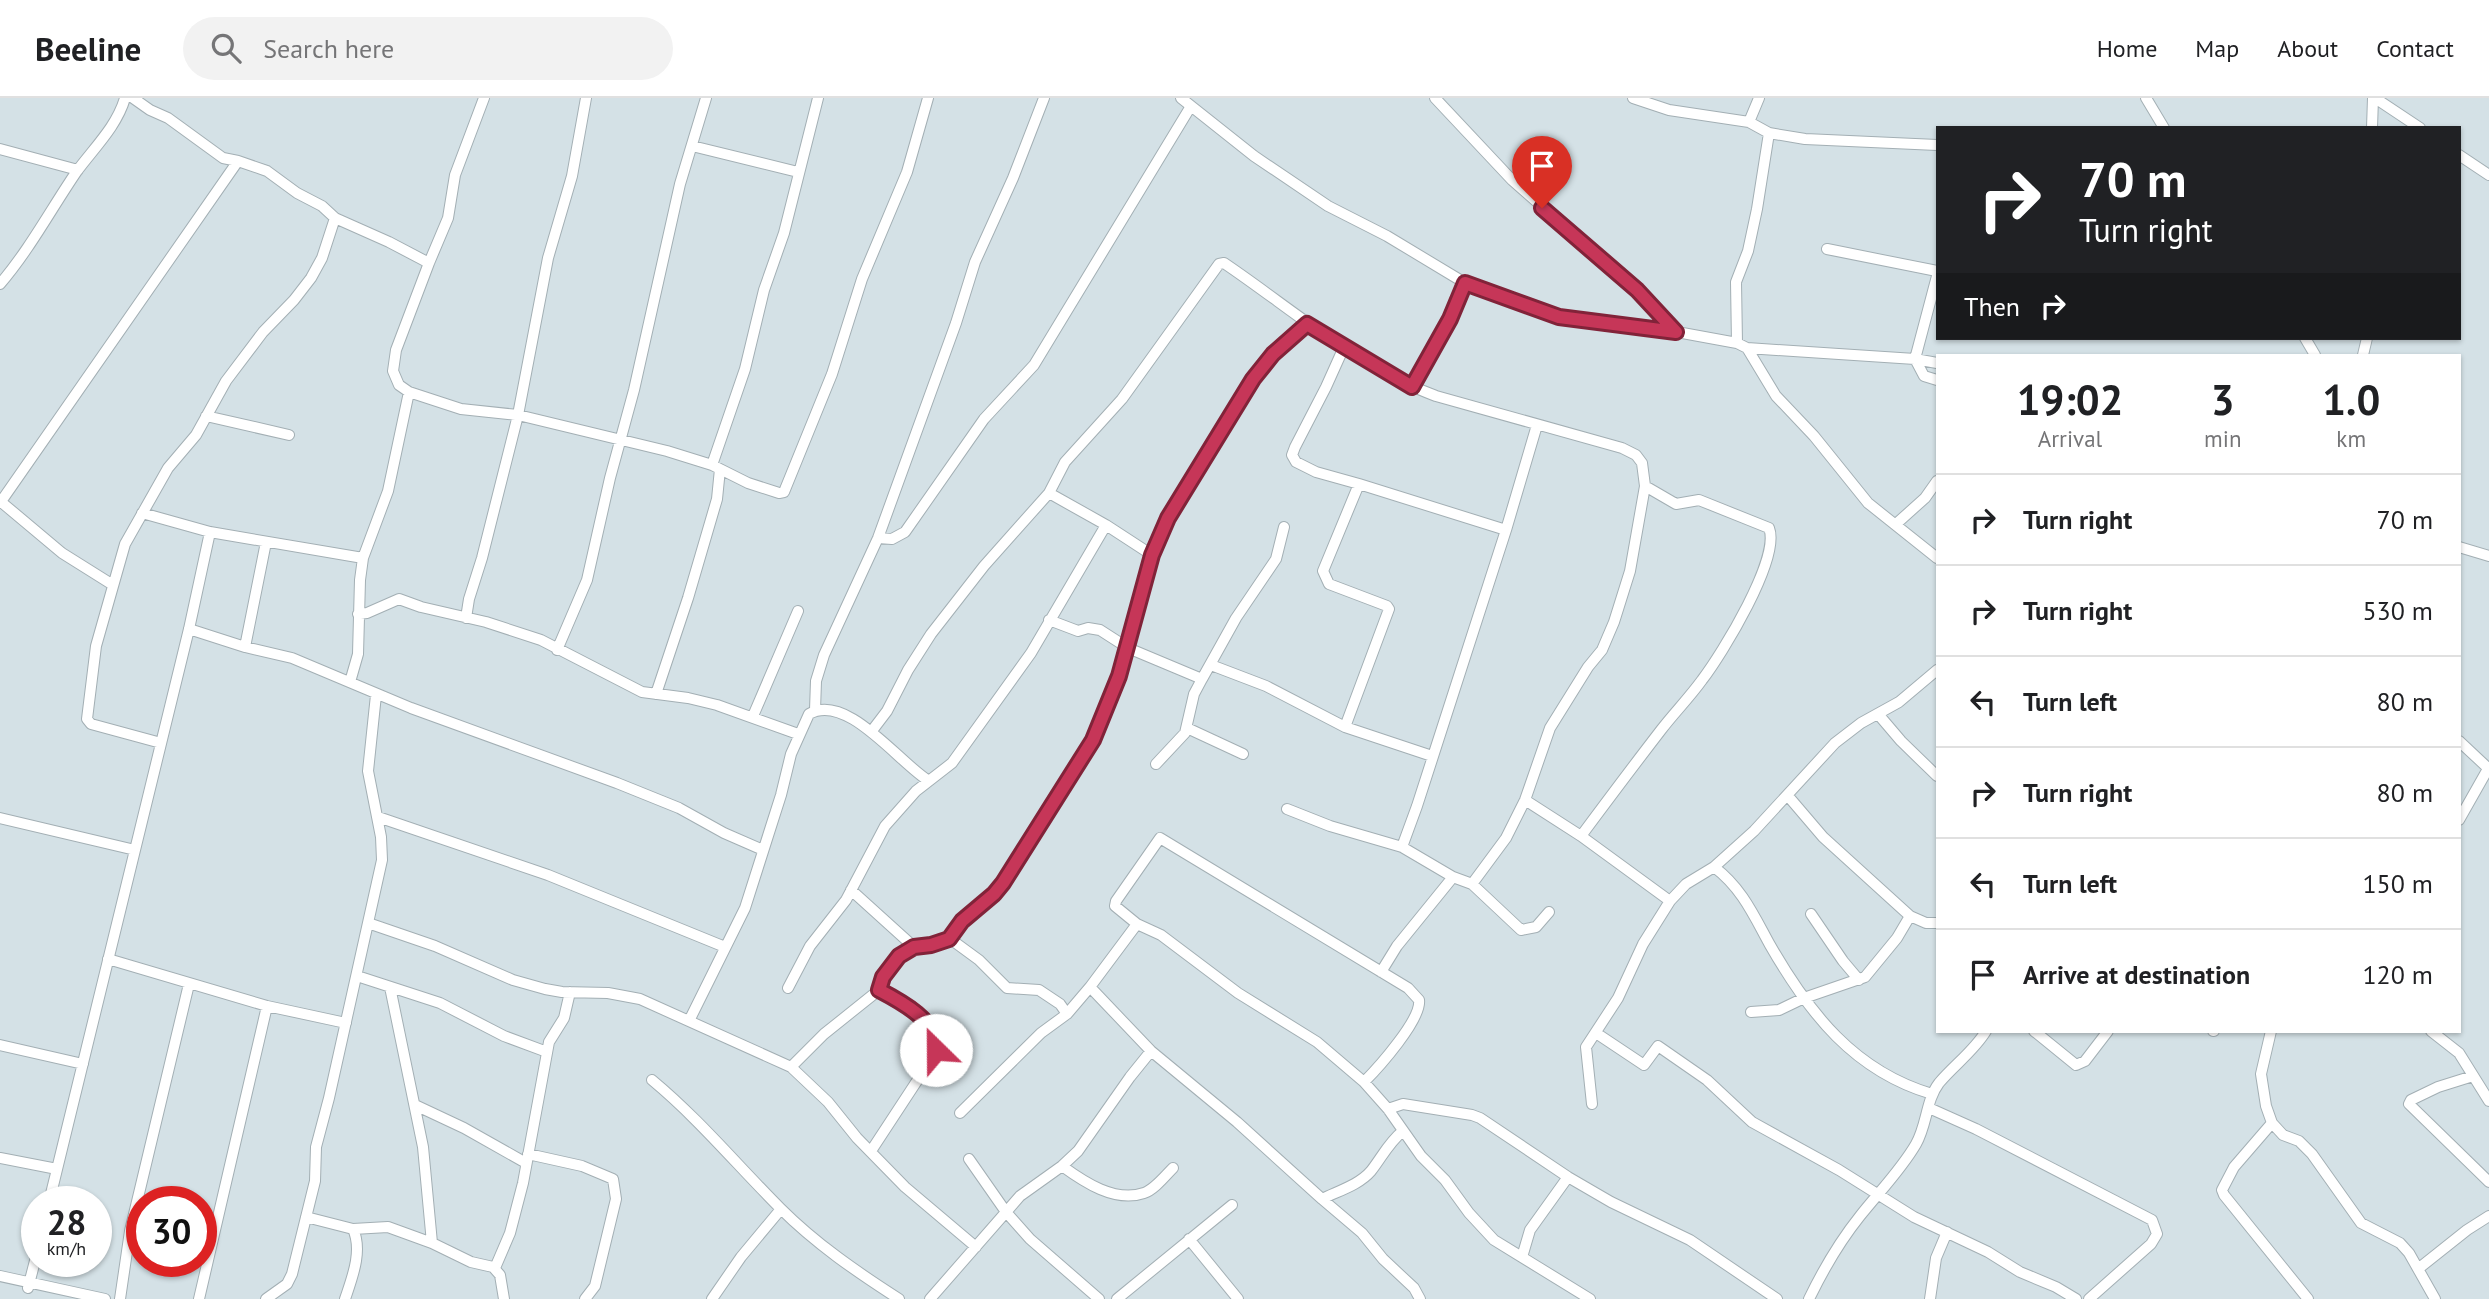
<!DOCTYPE html>
<style>
:root{--surface:#fff;--page:#f2f2f2;--text:#202124;--muted:#757577;--line:#e0e0e0}
body{margin:0;font-family:"PT Sans",sans-serif;background:var(--page);color:var(--text);height:100vh;display:flex;flex-direction:column;font-size:26px;white-space:nowrap}
*{box-sizing:border-box;margin:0}
p{font-size:23px;color:var(--muted)}
.icon{flex:none;width:38px;height:38px;fill:none;stroke:currentColor;stroke-width:2;stroke-linecap:round;stroke-linejoin:round}
.map{position:relative;flex:1;overflow:hidden}
.details{position:absolute;left:1936px;top:256px;width:525px;height:679px;display:flex;flex-direction:column;background:var(--surface);border-radius:0px;box-shadow:0 2px 5px #0004}
.details>*{flex:none}
.hud{position:absolute;left:1936px;top:28px;width:525px;height:214px;border-radius:0px;box-shadow:0 2px 5px #0004;background:#202124;color:#fff;overflow:hidden}
.speed{position:absolute;left:21px;top:1088px;display:flex;gap:14px;font-size:35px;font-weight:700;text-align:center}
.speed>*{display:grid;place-content:center;width:91px;height:91px;border-radius:50%;background:var(--surface);box-shadow:0 2px 5px #0004;line-height:1}
.speed small{font-size:18px;font-weight:400}
.speed .limit{border:10px solid #d22;background:#fff;color:#111}
.pin{position:absolute;display:grid;place-items:center;width:60px;height:60px;color:#fff;margin:-72px -30px;border-radius:50% 50% 50% 0;rotate:-45deg;box-shadow:0 0 7px #0007}
.pin .icon{rotate:45deg}
.me{position:absolute;width:77px;margin:-38px;rotate:337deg;stroke-linejoin:round;filter:drop-shadow(0 0 5px #0008)}
.turn{display:flex;align-items:center;gap:24px;height:147px;padding:0 28px;font-size:32px}
.turn .icon{width:91px;height:91px;stroke-width:2.5}
.turn b{display:block;font-size:49px;line-height:60px}
.then{display:flex;align-items:center;height:66px;padding:0 28px;background:#0003;gap:14px;font-size:26px}
.eta{display:flex;justify-content:space-evenly;align-items:center;height:119px;text-align:center}
.eta b{font-size:42px;font-weight:600;line-height:49px}
ul{padding:0;list-style:none}
li{display:flex;align-items:center;gap:21px;height:91px;padding:0 28px;border-top:2px solid var(--line)}
li div{flex:1}
li b{display:block;font-size:26px}
li em{font-style:normal}
header{display:flex;align-items:center;gap:42px;box-sizing:border-box;height:98px;padding:0 35px;background:var(--surface);border-bottom:2px solid var(--line)}
header strong{font-size:33px}
nav{display:flex;gap:38px;margin-inline-start:auto;font-size:24px}
.search{width:490px;height:63px;background:var(--page);display:flex;align-items:center;gap:18px;box-sizing:border-box;padding:0 24px;border-radius:38px;color:var(--muted);font-size:26px}
.map>svg:first-child{display:block}
.lines{fill:none;stroke-linecap:round;stroke-linejoin:round}
.minor-casing{stroke:#a3afb4;stroke-width:12}
.minor{stroke:#fff;stroke-width:10}
.route-casing{stroke:#812339;stroke-width:18}
.route{stroke:#c63658;stroke-width:12}
</style>
<header>
<strong>Beeline</strong>
<div class="search"><svg class="icon" aria-label="search" viewBox="0 0 24 24"><circle cx="10" cy="10" r="6"/><path d="M15 15l6 6"/></svg>Search here</div>
<nav><a>Home</a><a>Map</a><a>About</a><a>Contact</a></nav>
</header>
<div class="map">
<svg width="2489" height="1201" viewBox="0 0 2489 1201">
<rect width="100%" height="100%" fill="#d4e1e6"/>
<g class="lines">
<g class="minor-casing">
<path id="minor" d="M133,0l17,12 18,8 55,40 15,3 29,10 30,22 25,13 13,12 54,24 40,21 -33,87 -3,21 6,14 10,7 52,17 57,6 149,36 45,14 36,18 31,10 5,-1 48,-118 30,-95 45,-107 21,-74
M1181,0l73,58 74,50 59,30 78,47 94,34 118,15 60,11 10,5 168,11 22,4
M1435,0l77,82 125,110 40,42
M1633,0l36,12 80,12 20,11 36,6 132,6
M2146,0l18,30
M2375,0l45,30
M1749,24l10,-24
M2372,30l1,-30
M692,48l106,26
M0,51l78,21
M2459,57l30,20
M1827,151l110,22
M429,165l19,-45 7,-43 29,-77
M1937,178l-22,83 9,17 13,4
M0,186c30,-35 51,-75 77,-113 17,-23 40,-45 48,-73
M2305,240l10,17
M1737,245l-1,-61 12,-31 9,-42 12,-76
M1344,249l-18,40 -31,60 -3,8 4,7 20,10 43,12 147,46 -89,276 -15,41
M1747,250l29,48 38,40 54,67 69,55
M2363,257l4,-17
M1412,289l38,-68 15,-36
M206,318l83,19
M712,367l33,-96 19,-79 20,-57 34,-135
M1049,395l57,32 46,30
M0,403l62,52 51,32
M0,405l238,-342
M142,415l68,19 153,26
M1896,426l29,-26 12,-17
M1506,432l31,-105
M878,440l14,1 13,-7 79,-113 50,-54 157,-259
M2459,449l30,9
M358,516l9,-1 32,-14 22,8 65,15 55,18 101,52 46,6 29,7 81,29
M466,520l3,-19 13,-41 36,-143 30,-157 24,-82 14,-78
M1049,522l29,11 10,-3 12,2 28,18 74,31 34,-61 40,-59 8,-32
M189,531l56,18 47,11 119,50 206,75 62,25 45,25 39,17
M245,549l21,-105
M557,552l30,-70 23,-102 24,-88 46,-206 26,-86
M1211,567l55,21 79,41 87,29
M350,584l8,-28 2,-74 3,-22 25,-67 21,-99
M656,596l32,-96 29,-99 3,-30
M815,612l1,-29 8,-26 54,-117 78,-215 19,-61 38,-84 31,-80
M1878,616l23,27 36,35
M753,618l45,-105
M1345,629l44,-118 -2,-3 -58,-22 -6,-13 36,-87
M1187,630l56,26
M871,634l16,-21 21,-41 23,-36 53,-68 65,-73 16,-31 57,-63 97,-135 5,-1c68,46 133,104 212,133l186,52 14,7 6,8 3,23 -15,85 -16,51 -12,28 -14,17 -38,61 -25,72 -19,38 -34,46 -19,-7 -56,69 -16,26
M2459,643l30,28
M161,645l-70,-19 -4,-5 9,-73 29,-102 43,-76 28,-33 30,-54 37,-49 31,-32 17,-22 11,-20 13,-40
M1156,666l29,-31 9,-39 8,-15
M1788,698l35,41 87,79 16,7h11
M1525,702l56,36 89,65
M1287,711l43,17 72,21 51,30
M378,719l170,58 177,72
M0,720l135,32
M2459,722l30,-53
M1581,738c26,-35 53,-71 80,-106 13,-17 28,-32 41,-50 20,-26 79,-122 67,-152l-70,-28 -23,4 -31,-18
M1714,769c28,21 40,49 56,78 39,68 84,126 162,149
M1472,786l49,46 15,-3 13,-15
M851,792l63,57
M1811,816l32,47 16,19
M368,825l67,23 78,34 32,9 17,3 46,1 32,6 151,68 37,35 29,36 48,49 71,60
M949,840l30,22 28,28 32,2 21,14 7,10
M108,861l159,47 79,17
M357,878l83,27 64,33 43,16
M390,889l33,160 9,96
M1090,889l47,-63
M788,890l22,-42 36,-46 39,-74 31,-35 36,-28 79,-110 75,-128
M1751,914l28,-2 25,-12 61,-21 32,-39 13,-22
M689,923l56,-113 36,-113 10,-41 18,-40c38,-22 90,49 120,67
M2034,933l42,34 9,-4 23,-30
M2213,933h1
M2271,933l-10,43 5,32 6,17 11,12 16,6 13,13 49,69 39,20 9,10 26,46
M2431,933l28,22 30,48
M1596,935l48,32 14,-19 49,34 45,42 87,48 75,47 74,35 32,20 36,15 20,12
M0,947l83,19
M791,969l33,-33 55,-44 4,-13 16,-22 15,-8 17,-2 18,-7 13,-17 32,-27 9,-11 90,-143 26,-64 33,-121 16,-37 85,-139 20,-25 34,-30
M2473,978l-35,11 -27,13 -2,4 80,78
M652,982c47,39 85,85 128,128 36,36 77,64 119,91
M1364,984c14,-14 58,-63 55,-82l-11,-12 -248,-150 -44,63 -1,5 22,18 24,11 77,58 79,49 47,40 24,27 33,47 24,24 24,33 25,27 96,59
M1592,1006l-6,-57 32,-49 25,-54 27,-43 16,-17 28,-17 40,-36 81,-88 26,-20 38,-21 38,-32
M415,1007l49,23 62,35
M1929,1010l47,21 176,91 5,14 -6,10 -62,55
M1388,1011l15,-5 69,11 8,3 88,59 43,25 79,38 87,59
M960,1015l81,-80 26,-19 23,-27 61,64 86,71 85,77c16,-8 37,-14 49,-28 11,-14 18,-29 32,-40
M2272,1025l-38,44 -12,23 2,5 84,104
M871,1053l61,-93 5,-17c-13,-25 -33,-37 -58,-51
M528,1056l54,12 31,13 3,20 -21,87 -10,13
M0,1060l57,11
M969,1061l37,53 24,27 69,60
M1062,1068c22,16 53,37 82,27 10,-3 21,-17 29,-25
M1322,1101l40,34 21,26 31,29 6,11
M49,1104l140,-573 21,-97
M306,1119l47,12c10,22 -1,49 -8,70
M353,1131l35,-2 44,16 39,19 22,5 7,8 4,24
M1189,1141l49,60
M1522,1159l8,-27 38,-53
M495,1170l15,-35 13,-50 26,-141 15,-24 6,-26
M2418,1171l49,-39 22,-14
M0,1178l105,23
M28,1190l9,-35
M120,1201l10,-68 59,-247
M199,1201l68,-293
M266,1201l21,-15 5,-10 23,-93 1,-34 13,-49 53,-238 -1,-23 -13,-66 8,-76
M712,1201l29,-42 40,-48
M930,1201l90,-103 42,-30 16,-15 52,-74 21,-26
M1117,1201l115,-94
M1809,1201c14,-29 31,-58 51,-83 19,-24 41,-46 56,-72 11,-19 10,-44 23,-61 15,-18 35,-32 47,-52
M1930,1201l6,-41 11,-26"/>
</g>
<use href="#minor" class="minor"/>
</g>
<g class="lines">
<g class="route-casing">
<path id="route" d="M936,952c4,-28 -36,-49 -57,-60l4,-13 16,-21 15,-9 17,-2 18,-6 13,-18 32,-27 9,-11 90,-143 26,-64 33,-121 16,-37 85,-139 20,-25 34,-30 105,63 38,-68 15,-36 94,34 117,15 -39,-42 -95,-82"/>
</g>
<use href="#route" class="route"/>
</g>
</svg>
<div class="speed"><div>28<small>km/h</small></div><div class="limit">30</div></div>
<div class="pin" style="left:1542px;top:110px;background:#d93025"><svg class="icon" aria-label="arrive" viewBox="0 0 24 24"><path d="M6 21V4h12l-3 4 3 4H6"/></svg></div>
<svg class="me" style="left:936px;top:952px" viewBox="-20 -20 40 40"><circle r="19" fill="#fff"/><path d="M0-13L10 11 0 6-10 11z" fill="#c63658"/></svg>
<div class="hud">
<div class="turn"><svg class="icon" aria-label="right" viewBox="0 0 24 24"><path d="M7 20v-9h11M14 6l5 5-5 5"/></svg><div><b>70 m</b>Turn right</div></div>
<div class="then">Then<svg class="icon" aria-label="right" viewBox="0 0 24 24"><path d="M7 20v-9h11M14 6l5 5-5 5"/></svg></div>
</div>
<section class="details">
<div class="eta">
<div><b>19:02</b><p>Arrival</p></div>
<div><b>3</b><p>min</p></div>
<div><b>1.0</b><p>km</p></div>
</div>
<ul>
<li><svg class="icon" aria-label="right" viewBox="0 0 24 24"><path d="M7 20v-9h11M14 6l5 5-5 5"/></svg><div><b>Turn right</b></div><em>70 m</em></li>
<li><svg class="icon" aria-label="right" viewBox="0 0 24 24"><path d="M7 20v-9h11M14 6l5 5-5 5"/></svg><div><b>Turn right</b></div><em>530 m</em></li>
<li><svg class="icon" aria-label="left" viewBox="0 0 24 24"><path d="M17 20v-9H6M10 6l-5 5 5 5"/></svg><div><b>Turn left</b></div><em>80 m</em></li>
<li><svg class="icon" aria-label="right" viewBox="0 0 24 24"><path d="M7 20v-9h11M14 6l5 5-5 5"/></svg><div><b>Turn right</b></div><em>80 m</em></li>
<li><svg class="icon" aria-label="left" viewBox="0 0 24 24"><path d="M17 20v-9H6M10 6l-5 5 5 5"/></svg><div><b>Turn left</b></div><em>150 m</em></li>
<li><svg class="icon" aria-label="arrive" viewBox="0 0 24 24"><path d="M6 21V4h12l-3 4 3 4H6"/></svg><div><b>Arrive at destination</b></div><em>120 m</em></li>
</ul>
</section>
</div>
